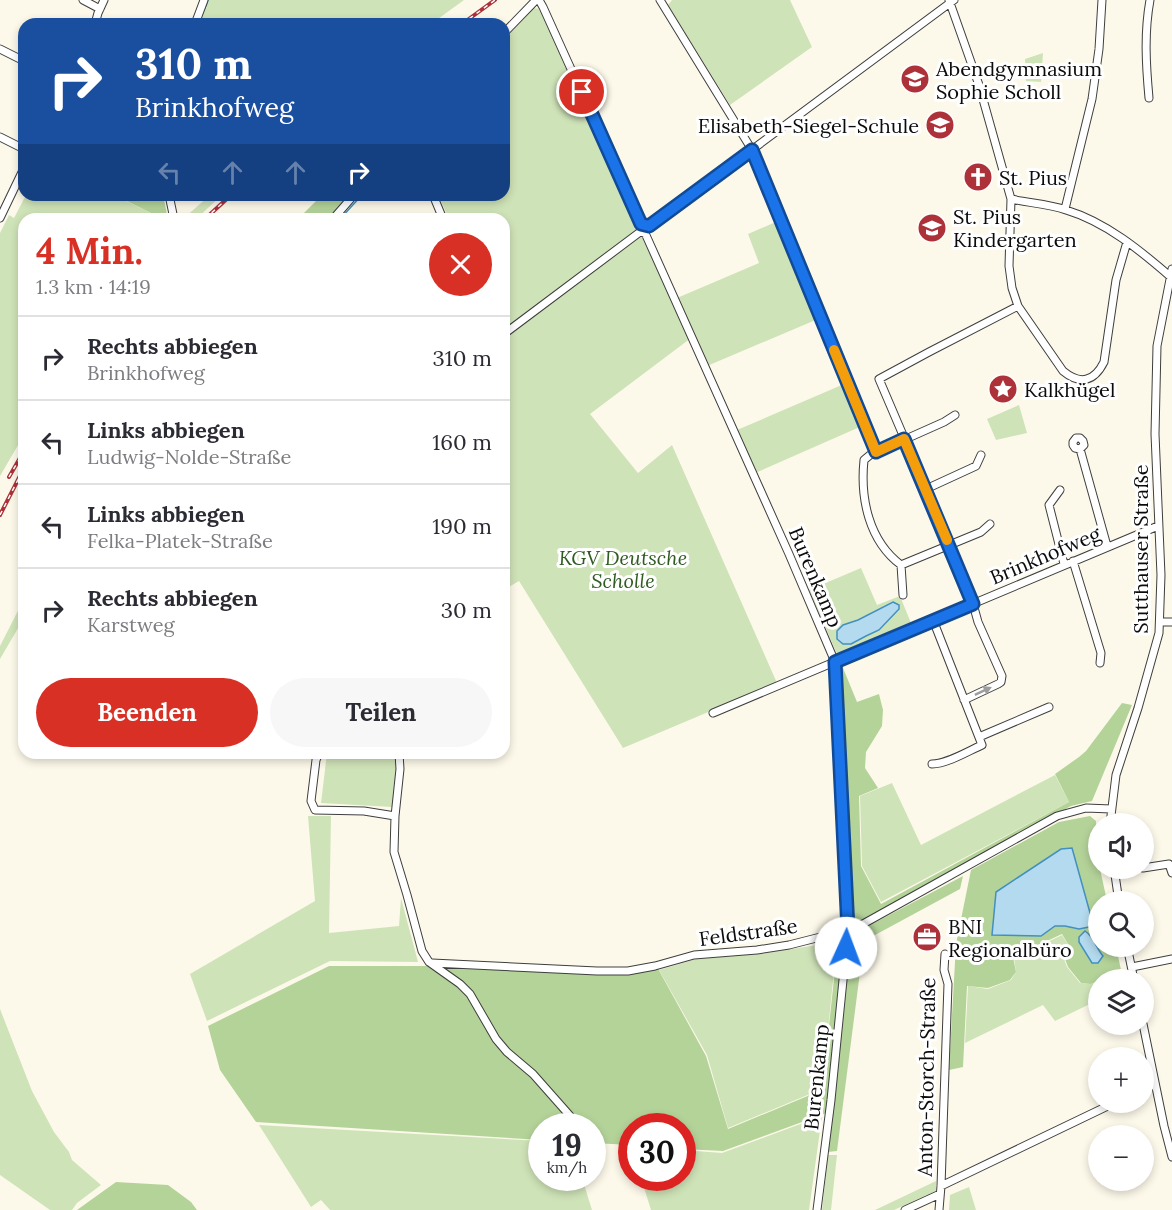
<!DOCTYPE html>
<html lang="de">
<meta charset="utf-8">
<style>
:root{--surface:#fff;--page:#f7f7f7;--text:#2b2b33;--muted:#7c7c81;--line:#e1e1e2;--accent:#d93025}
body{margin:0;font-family:Lora,serif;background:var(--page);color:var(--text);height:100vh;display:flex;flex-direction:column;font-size:22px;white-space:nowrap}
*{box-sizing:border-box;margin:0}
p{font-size:20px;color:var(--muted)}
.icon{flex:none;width:33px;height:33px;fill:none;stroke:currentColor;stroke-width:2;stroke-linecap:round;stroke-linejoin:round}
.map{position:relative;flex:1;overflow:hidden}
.side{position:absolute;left:18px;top:213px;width:492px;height:546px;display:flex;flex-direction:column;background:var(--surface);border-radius:18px;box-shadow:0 3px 9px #0003}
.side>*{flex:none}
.guide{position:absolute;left:18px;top:18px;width:492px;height:183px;border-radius:18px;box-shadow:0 3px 9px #0003;background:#1a4fa0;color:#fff;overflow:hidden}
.tools{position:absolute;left:1088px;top:813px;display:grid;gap:12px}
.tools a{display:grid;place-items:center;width:66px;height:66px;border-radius:50%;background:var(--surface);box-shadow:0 3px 9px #0003;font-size:30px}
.speed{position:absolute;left:528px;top:1113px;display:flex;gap:12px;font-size:30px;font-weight:700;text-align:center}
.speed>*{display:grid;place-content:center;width:78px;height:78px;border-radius:50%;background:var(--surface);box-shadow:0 3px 9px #0003;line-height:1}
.speed small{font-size:15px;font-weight:400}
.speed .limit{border:9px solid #d22;background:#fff;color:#111}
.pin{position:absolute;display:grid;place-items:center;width:51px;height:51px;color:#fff;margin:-26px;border:3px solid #fff;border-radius:50%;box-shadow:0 2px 6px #0007}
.me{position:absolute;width:66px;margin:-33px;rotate:2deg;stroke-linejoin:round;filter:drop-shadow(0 0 4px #0008)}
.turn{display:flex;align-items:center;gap:21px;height:126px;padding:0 18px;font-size:27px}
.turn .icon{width:78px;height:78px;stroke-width:2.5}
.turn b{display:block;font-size:42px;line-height:51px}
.lanes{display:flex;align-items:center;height:57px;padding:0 18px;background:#0003;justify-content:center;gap:30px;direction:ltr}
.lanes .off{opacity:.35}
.round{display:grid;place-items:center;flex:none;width:63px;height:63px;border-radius:32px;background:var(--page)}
.summary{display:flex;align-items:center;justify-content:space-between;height:102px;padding:0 18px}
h1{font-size:36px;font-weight:800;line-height:45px;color:var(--accent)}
.action{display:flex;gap:12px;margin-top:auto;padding:12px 18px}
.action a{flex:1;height:69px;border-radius:36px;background:var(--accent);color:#fff;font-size:24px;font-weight:800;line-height:69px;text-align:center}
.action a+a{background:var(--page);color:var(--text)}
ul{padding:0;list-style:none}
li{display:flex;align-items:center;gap:18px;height:84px;padding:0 18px;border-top:2px solid var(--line)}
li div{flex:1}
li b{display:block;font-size:22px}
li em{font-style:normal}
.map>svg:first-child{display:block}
.green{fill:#cfe3b8}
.forest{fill:#b4d399}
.water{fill:#b4daef;stroke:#4290bf;stroke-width:1.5}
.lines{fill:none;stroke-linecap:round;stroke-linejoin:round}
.stream{stroke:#4290bf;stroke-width:1.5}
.minor-casing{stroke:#3e3e3e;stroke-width:9}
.minor{stroke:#fff;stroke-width:7}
.rail-casing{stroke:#ac3139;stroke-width:4}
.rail{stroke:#fff;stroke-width:1.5;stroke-dasharray:4.5;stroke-linecap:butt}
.oneway{fill:#9d9d9d}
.route-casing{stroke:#114b97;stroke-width:15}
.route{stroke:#1a73e8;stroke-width:10}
.slow{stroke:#f59e0b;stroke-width:10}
.labels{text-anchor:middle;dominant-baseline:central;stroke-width:6;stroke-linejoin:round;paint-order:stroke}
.poi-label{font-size:20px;fill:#0b0b0b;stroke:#fff;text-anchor:start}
.street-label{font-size:20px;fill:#0b0b0b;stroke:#fff}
.park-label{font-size:20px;font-style:italic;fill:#2f5b22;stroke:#fff}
</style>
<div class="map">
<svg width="1172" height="1210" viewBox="0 0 1172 1210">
<rect width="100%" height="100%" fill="#fdf9ea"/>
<path class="green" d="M206,0h258l-33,24h-234z
M672,0h118l22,47 -82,58 -62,-100z
M533,8l8,1 17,39 119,250 82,-35 -11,-29 30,-13 40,98 -111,47 30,64 107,-46 18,42 -109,48 -62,-136 -101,76 48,59 34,-28 105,238 -154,65 -104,-167 -15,9v-371h-55l-11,-24h66v-156z
M1043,53l-2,29 -15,-1 -1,-22z
M26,195h88l49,24h-139v216l-24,41v-243l9,-18 5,3z
M210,195h12l-26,24h-13z
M1019,405l8,28 -31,7 -9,-21z
M861,568l16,37 23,-9 11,27 -74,31 -28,-64z
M24,599v19l-24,41v-13z
M327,753h68l2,16 -5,38 -71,-4z
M1055,775l14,27 -188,100 -19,-36 -2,-70 32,-13 29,62z
M308,816h23l-2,117 70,-7 2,-28 17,64 -88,-1 -123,60 -17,-47 125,-73z
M1062,935l9,14 -7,10 3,8 13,16 11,1 7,-2v18l-43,21 -12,-16 -78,38 3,-57 20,3 23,-9 5,-8 -2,-14z
M837,942l-15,147 -94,39 -21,-73 -48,-85 37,-11 62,-5z
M0,1009l32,82 22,41 15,20 3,8 29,25 -24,18 -5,7h-22l-50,-35z
M822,1116l-13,94h-158l-10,-32h41l1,-28 39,3z
M259,1125l282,16 1,37h40l10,32h-262l-9,-10 -10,7z
M828,1155h9l-6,55h-9z
M936,1181v10l-42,19h-19z
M969,1187l7,23h-27l1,-15z"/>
<path class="forest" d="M126,195h37l5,24h-5l-40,-20z
M322,195h29l-22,24h-31z
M841,663l16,39 22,-8 4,16 -1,16 -16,26 -1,16 13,20 -19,8 2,70 20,38 188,-102 -14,-28 24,-17 7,-6 36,-48 10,2 -40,96 -21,5 -210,115h-6l-3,-6 -13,-251z
M1090,816l6,5 2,47 2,1 7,32 -9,1v44l18,1 7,32h-12l-1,-3 -12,4v1l-7,3 -10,-1 -13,-16 -3,-8 6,-10 -9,-15 -49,23 3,15 -6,8 -22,8 -21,-2 -4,81 -14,3 7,-126 15,-74 88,-48z
M963,876l-3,13 -96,52 -27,210 -9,1 4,-41 -109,40 -40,-2 -1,-23h-50l-1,19 -38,-2 -1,-17h-50l-1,14 -285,-18 -36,-52 -12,-44 121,-60h113l180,4 34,-5 50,91 22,73 94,-39 16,-148z
M116,1182l52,3 23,17 6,8h-120z"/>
<path class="water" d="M893,602l6,3v4l-20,21 -13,6 -15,8h-8l-6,-5v-8l6,-6 15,-5z
M1072,848l20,72 -3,7 -10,2 -14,-3h-10l-14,10 -49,-1 4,-43 65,-43z
M1085,931c9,6 11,17 18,25l-5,7h-6l-13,-21v-5z"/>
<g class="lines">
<path class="stream" d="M206,6l2,-6
M202,15l3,-7
M199,24l2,-7
M340,219l22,-24"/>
<g class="minor-casing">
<path id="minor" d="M83,0l17,9
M539,0l4,7 98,217 8,2 305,-226
M660,0l92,150 124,302
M949,0l30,85 32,114 -2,67 3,22 6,18 45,65c17,14 31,11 41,-9l12,-82 11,-38
M95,24l3,-11 6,-13
M195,24l9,-24
M504,33l32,-33
M0,49l24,12
M1149,98c-3,-33 -5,-65 1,-98
M0,137l24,12
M169,195l5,24
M433,195l10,24
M1011,199c18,4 38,5 55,11 40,12 75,41 106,68
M1065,209l27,-110 7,-50 3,-49
M0,218l24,-50
M333,219l21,-24
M504,334l136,-102 5,1 144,321 46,108 13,268 -17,170 -14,110
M1080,449l-5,-1 -2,-3v-3l3,-4h4l3,3 1,4 -4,4 27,97
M981,455l-5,11 -50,23 -47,-110 50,-27 89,-46
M926,489l47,115 5,18 24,54 -1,6 -3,2 -34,16
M1060,490l-11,15 15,59
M1073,561l28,92 -1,10
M901,565l80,-33 9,-8
M903,595l-2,-30c-32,-24 -41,-66 -37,-105l6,-5 74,-33 11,-7
M1160,622h12
M713,713l445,-187
M979,737l70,-30
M319,753l-3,7 -5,41 4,9 49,1 31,5
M399,753l1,16 -5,47 -1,36 13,43 15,56 7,11 31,22 10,10 26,45 11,13 26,22 46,52
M932,764c15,0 36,-13 50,-19l-49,-125
M1110,824l6,-49 22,-67 21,-75 2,-58 -6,-141 2,-88 15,-77
M1114,868l5,34
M1143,868l26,-4 3,9
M1114,872l23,-4
M1127,946l7,34
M432,963l165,8h31l27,-5 39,-11 63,-5 32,-5 59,-15 15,-6 194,-108 29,-8 25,1
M1132,967l40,-8
M1143,1024l21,102 8,31
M1143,1089l12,-5
M941,1186l175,-84
M905,1210l35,-16
M939,1210l2,-24 7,-202 -4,-14 1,-16"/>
</g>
<use href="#minor" class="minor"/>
<g class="rail-casing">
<path id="rail" d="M462,24l33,-24
M205,219l26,-24
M9,477l15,-26
M0,515l24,-47"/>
</g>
<use href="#rail" class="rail"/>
</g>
<defs><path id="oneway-solid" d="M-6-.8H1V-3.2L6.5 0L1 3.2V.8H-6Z" transform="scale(1.5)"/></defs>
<use class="oneway" href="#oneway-solid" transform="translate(983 691) rotate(-25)"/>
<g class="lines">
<g class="route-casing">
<path id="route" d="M582,92l59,132 8,2 103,-76 124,302 28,-13 69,165 -138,58 13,268 -2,18"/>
</g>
<use href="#route" class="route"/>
<path class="slow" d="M834,350l42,102 28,-13 43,101"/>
</g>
<defs>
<g id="school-disc" transform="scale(1.5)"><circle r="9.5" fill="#ac3139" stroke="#fff"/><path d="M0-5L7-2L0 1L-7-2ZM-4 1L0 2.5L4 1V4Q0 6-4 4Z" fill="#fff"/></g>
<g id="church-disc" transform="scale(1.5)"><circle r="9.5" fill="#ac3139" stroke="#fff"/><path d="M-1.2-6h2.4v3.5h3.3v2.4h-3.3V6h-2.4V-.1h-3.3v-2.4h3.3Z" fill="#fff"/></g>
<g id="sight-disc" transform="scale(1.5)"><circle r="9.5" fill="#ac3139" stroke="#fff"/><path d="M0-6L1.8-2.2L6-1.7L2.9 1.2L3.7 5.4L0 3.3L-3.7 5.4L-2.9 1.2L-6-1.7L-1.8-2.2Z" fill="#fff"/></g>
<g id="office-disc" transform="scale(1.5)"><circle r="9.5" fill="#ac3139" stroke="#fff"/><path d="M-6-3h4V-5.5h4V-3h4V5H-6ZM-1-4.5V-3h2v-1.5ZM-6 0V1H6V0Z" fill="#fff"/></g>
</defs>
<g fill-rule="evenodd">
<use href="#school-disc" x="915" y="79"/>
<use href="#school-disc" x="940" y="125"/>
<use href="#church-disc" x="978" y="177"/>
<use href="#school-disc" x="932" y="228"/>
<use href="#sight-disc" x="1003" y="389"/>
<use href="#office-disc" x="927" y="937"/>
</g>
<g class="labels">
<g class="poi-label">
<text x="936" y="68">Abendgymnasium<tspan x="936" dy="23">Sophie Scholl</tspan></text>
<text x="919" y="125" text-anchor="end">Elisabeth-Siegel-Schule</text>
<text x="999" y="177">St. Pius</text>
<text x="953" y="216">St. Pius<tspan x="953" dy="23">Kindergarten</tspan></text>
<text x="1024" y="389">Kalkhügel</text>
<text x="948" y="926">BNI<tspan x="948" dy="23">Regionalbüro</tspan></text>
</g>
<g class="street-label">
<text transform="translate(1140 549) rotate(-90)">Sutthauser Straße</text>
<text transform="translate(1045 555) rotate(-23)">Brinkhofweg</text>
<text transform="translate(816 577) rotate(67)">Burenkamp</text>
<text transform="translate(748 932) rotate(-8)">Feldstraße</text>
<text transform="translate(816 1077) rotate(-84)">Burenkamp</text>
<text transform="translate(926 1077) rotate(-89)">Anton-Storch-Straße</text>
</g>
<g class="park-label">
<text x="623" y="557">KGV Deutsche<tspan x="623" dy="23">Scholle</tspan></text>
</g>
</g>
</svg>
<div class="tools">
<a><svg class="icon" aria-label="sound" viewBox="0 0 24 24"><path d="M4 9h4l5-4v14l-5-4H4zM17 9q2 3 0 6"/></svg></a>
<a><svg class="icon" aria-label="search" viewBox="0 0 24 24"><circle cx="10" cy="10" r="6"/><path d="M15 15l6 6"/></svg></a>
<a><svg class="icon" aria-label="layers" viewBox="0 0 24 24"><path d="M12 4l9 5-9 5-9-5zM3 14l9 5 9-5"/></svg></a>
<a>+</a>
<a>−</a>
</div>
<div class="speed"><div>19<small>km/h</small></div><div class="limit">30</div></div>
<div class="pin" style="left:582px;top:92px;background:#d93025"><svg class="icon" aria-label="arrive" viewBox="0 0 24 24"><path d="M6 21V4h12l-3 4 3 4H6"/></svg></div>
<svg class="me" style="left:846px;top:948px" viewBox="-20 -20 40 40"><circle r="19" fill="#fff"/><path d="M0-13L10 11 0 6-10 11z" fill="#1a73e8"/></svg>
<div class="guide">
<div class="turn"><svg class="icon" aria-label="right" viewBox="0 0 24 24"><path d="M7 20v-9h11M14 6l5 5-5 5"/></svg><div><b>310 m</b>Brinkhofweg</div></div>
<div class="lanes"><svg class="icon off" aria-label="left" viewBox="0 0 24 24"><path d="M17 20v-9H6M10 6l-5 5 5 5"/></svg><svg class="icon off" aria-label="ahead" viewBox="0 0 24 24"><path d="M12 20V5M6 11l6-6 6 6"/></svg><svg class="icon off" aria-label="ahead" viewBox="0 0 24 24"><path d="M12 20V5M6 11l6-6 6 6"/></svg><svg class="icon" aria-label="right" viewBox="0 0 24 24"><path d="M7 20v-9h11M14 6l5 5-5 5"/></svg></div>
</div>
<section class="side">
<div class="summary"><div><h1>4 Min.</h1><p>1.3 km · 14:19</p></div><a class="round" style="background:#d93025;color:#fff"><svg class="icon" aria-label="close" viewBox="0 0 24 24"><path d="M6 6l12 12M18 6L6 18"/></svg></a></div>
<ul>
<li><svg class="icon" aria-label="right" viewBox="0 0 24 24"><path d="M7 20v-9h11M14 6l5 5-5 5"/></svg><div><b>Rechts abbiegen</b><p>Brinkhofweg</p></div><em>310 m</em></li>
<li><svg class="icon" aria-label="left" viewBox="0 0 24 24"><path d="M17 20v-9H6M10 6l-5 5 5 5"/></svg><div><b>Links abbiegen</b><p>Ludwig-Nolde-Straße</p></div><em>160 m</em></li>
<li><svg class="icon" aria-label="left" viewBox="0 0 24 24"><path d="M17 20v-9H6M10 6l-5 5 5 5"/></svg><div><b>Links abbiegen</b><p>Felka-Platek-Straße</p></div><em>190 m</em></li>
<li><svg class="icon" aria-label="right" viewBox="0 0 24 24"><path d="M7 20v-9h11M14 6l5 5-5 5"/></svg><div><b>Rechts abbiegen</b><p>Karstweg</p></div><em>30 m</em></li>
</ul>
<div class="action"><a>Beenden</a><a>Teilen</a></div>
</section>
</div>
